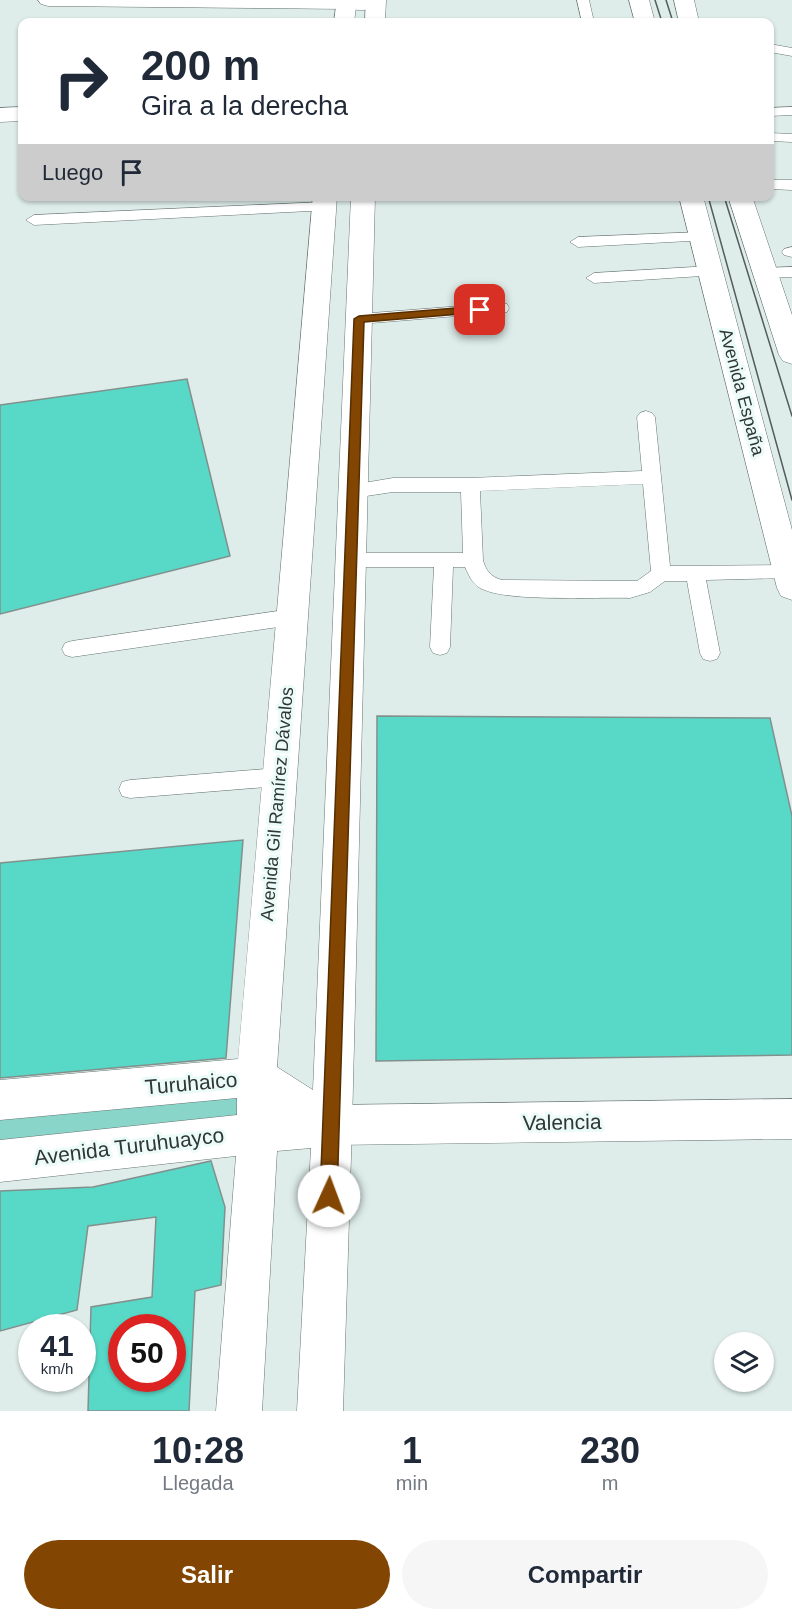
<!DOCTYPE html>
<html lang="es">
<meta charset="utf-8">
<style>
:root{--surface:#fff;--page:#f6f6f7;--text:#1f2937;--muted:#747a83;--accent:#834602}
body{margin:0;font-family:Arial,sans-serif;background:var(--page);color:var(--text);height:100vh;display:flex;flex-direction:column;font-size:22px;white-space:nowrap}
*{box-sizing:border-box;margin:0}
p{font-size:20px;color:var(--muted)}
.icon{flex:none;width:33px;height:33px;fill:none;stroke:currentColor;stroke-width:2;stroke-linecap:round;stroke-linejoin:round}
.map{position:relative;height:1411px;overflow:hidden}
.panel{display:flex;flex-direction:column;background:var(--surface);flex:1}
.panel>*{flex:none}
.banner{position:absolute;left:18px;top:18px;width:756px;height:183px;border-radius:12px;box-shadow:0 2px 4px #0004;background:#fff;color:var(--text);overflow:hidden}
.buttons{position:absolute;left:714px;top:1332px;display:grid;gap:12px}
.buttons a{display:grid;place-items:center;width:60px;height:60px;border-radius:50%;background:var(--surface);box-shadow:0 2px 4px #0004;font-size:30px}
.speed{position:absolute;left:18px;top:1314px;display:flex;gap:12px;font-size:30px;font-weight:700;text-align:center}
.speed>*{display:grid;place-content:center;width:78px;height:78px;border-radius:50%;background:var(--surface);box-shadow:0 2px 4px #0004;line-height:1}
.speed small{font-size:15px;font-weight:400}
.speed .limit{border:9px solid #d22;background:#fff;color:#111}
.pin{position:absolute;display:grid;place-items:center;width:51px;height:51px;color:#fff;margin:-26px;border-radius:12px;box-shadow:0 3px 9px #0006}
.me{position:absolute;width:66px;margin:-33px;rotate:2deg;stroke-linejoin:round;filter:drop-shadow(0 0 4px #0008)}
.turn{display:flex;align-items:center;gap:21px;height:126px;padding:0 24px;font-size:27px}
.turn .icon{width:78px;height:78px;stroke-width:2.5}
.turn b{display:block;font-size:42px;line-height:51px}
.then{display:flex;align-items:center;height:57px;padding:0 24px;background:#0003;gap:12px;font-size:22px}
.eta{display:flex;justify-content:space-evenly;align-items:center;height:102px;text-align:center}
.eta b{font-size:36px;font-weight:800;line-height:42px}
.primary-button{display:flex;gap:12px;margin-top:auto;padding:12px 24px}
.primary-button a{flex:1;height:69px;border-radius:36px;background:var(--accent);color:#fff;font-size:24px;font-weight:800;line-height:69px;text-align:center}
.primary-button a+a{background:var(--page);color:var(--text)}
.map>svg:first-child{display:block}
.green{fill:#89d5c9}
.building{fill:#58d9c8;stroke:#82908d;stroke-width:1.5;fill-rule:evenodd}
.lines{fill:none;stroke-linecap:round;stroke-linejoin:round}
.service-casing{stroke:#677573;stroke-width:1}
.minor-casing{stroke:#677573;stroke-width:1}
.tertiary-casing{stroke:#677573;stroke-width:1}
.secondary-casing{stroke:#677573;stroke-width:1}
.service{fill:#fff;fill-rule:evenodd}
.minor{fill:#fff;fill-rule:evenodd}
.tertiary{fill:#fff;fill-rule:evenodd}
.secondary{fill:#fff;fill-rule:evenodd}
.tram{stroke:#545c5b;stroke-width:1.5}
.route{fill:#834602;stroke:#552e01;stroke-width:1.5}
.labels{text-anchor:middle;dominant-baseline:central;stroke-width:6;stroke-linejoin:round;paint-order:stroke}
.street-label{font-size:18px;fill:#303635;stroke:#ebfbf8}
.near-street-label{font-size:21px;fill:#303635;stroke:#ebfbf8}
</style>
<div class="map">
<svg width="792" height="1411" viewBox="0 0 792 1411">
<rect width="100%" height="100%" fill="#deedea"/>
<path class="green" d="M256,1077l2,54 -258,25v-52z"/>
<path class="building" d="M187,379l43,177 -230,58v-209z
M377,716l393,2 22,98v239l-416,6z
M243,840l-17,218 -226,20v-215z
M211,1161l14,46 -4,78 -26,6 -6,120h-101l3,-104 61,-10 4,-80 -68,9 -11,84 -77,21v-140l93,-4zM122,1328h50v50h-50z"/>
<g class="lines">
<g class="service-casing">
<path id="service" d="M577,0h12l5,22h-12z
M770,44l22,4v8l-22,-4z
M792,107v8l-22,1v-8z
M770,133l22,1v8l-22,-1z
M770,180h22v10l-22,-1z
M325,202l8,5 -3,3 -296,15 -8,-5 8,-5z
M702,232l6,2 2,3 -2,3 -130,7 -8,-5 8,-5z
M792,247v10l-8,-2 -2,-3 2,-3z
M711,266l6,1 2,4 -2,4 -123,8 -8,-5 8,-5z
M792,267v10l-27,1 -8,-5 8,-5z
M501,303l6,1 2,4 -2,4 -148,12 -6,-1 -2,-4 2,-4 6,-1z
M646,411l6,2 3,4 15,149 122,-1v12l-4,1 -82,2 14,73 -3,6 -7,2 -7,-2 -3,-6 -13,-72h-22l-15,11 -20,6c-33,-1 -122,4 -148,-9 -9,-4 -13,-13 -17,-22h-12l-3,80 -3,6 -7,2 -7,-2 -3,-6 4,-80h-84l-7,-2 -3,-5 3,-5 7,-2h113l-2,-61h-68l-40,6 -7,-2 -2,-5 2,-5 47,-8h77l172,-7 -5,-54 3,-4zM643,484l8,87 -14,10 -135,-1c-11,-3 -16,-9 -19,-20l-3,-69z
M292,609l7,2 3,6 -3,6 -7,2 -220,32 -7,-2 -3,-6 3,-6 7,-2z
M279,768l8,2 3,7 -3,7 -8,2 -149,12 -8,-2 -3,-7 3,-7 8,-2z"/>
</g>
<g class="minor-casing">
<path id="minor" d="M38,0h317l2,3 -3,4 -7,2 -299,-3 -7,-2z
M22,107v14l-22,1v-14z
M792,1099v40l-460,6 -14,-6 -6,-14 6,-14 14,-6z"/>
</g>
<g class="tertiary-casing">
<path id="tertiary" d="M339,0h45l2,3 -3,4c-13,4 -30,4 -43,0l-3,-4z"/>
</g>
<g class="secondary-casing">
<path id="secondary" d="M337,0h20l-3,22h-20z
M366,0h20l-1,22h-20z
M629,0h20l6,22h-20z
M674,0h20l5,22h-20z
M313,196h24l-60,871 36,23 38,-894h24l-23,929 -9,286h-46l14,-263 -34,3 -15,260h-46l20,-255 -236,26v-42l237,-25v-17l-237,22v-40l238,-21z
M679,196h24l89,334v70l-11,-4 -4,-8z
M728,196h24l40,119v49l-9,-3 -4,-6z"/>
</g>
<use href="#service" class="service"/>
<use href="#minor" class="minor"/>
<use href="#tertiary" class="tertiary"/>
<use href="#secondary" class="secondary"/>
<path class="tram" d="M655,0l7,22
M666,0l7,22
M708,196l84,304
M724,196l68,220"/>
</g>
<path class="route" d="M480,306l4,1v5l-120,10 -27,874 -2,6 -6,3 -6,-3 -3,-6 34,-877 5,-3z"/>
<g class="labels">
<g class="street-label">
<text transform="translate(742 392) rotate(75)">Avenida España</text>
<text transform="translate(277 804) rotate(-85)">Avenida Gil Ramírez Dávalos</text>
</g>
<g class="near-street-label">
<text transform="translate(191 1083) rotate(-5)">Turuhaico</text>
<text transform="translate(562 1122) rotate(-1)">Valencia</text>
<text transform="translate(129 1146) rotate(-7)">Avenida Turuhuayco</text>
</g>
</g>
</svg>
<div class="buttons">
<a><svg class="icon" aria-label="layers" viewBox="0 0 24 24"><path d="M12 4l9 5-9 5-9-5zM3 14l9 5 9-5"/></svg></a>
</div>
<div class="speed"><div>41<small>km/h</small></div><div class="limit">50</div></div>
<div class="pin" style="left:480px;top:310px;background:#d93025"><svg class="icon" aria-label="arrive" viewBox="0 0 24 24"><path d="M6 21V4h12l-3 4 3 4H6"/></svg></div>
<svg class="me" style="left:329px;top:1196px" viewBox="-20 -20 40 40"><circle r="19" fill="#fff"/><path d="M0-13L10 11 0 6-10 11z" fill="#834602"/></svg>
<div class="banner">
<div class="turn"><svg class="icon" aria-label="right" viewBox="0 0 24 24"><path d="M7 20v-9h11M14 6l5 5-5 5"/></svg><div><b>200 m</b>Gira a la derecha</div></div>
<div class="then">Luego<svg class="icon" aria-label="arrive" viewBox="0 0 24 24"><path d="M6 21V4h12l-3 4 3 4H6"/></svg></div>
</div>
</div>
<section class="panel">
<div class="eta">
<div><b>10:28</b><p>Llegada</p></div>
<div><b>1</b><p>min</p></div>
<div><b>230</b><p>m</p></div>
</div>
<div class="primary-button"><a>Salir</a><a>Compartir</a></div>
</section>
